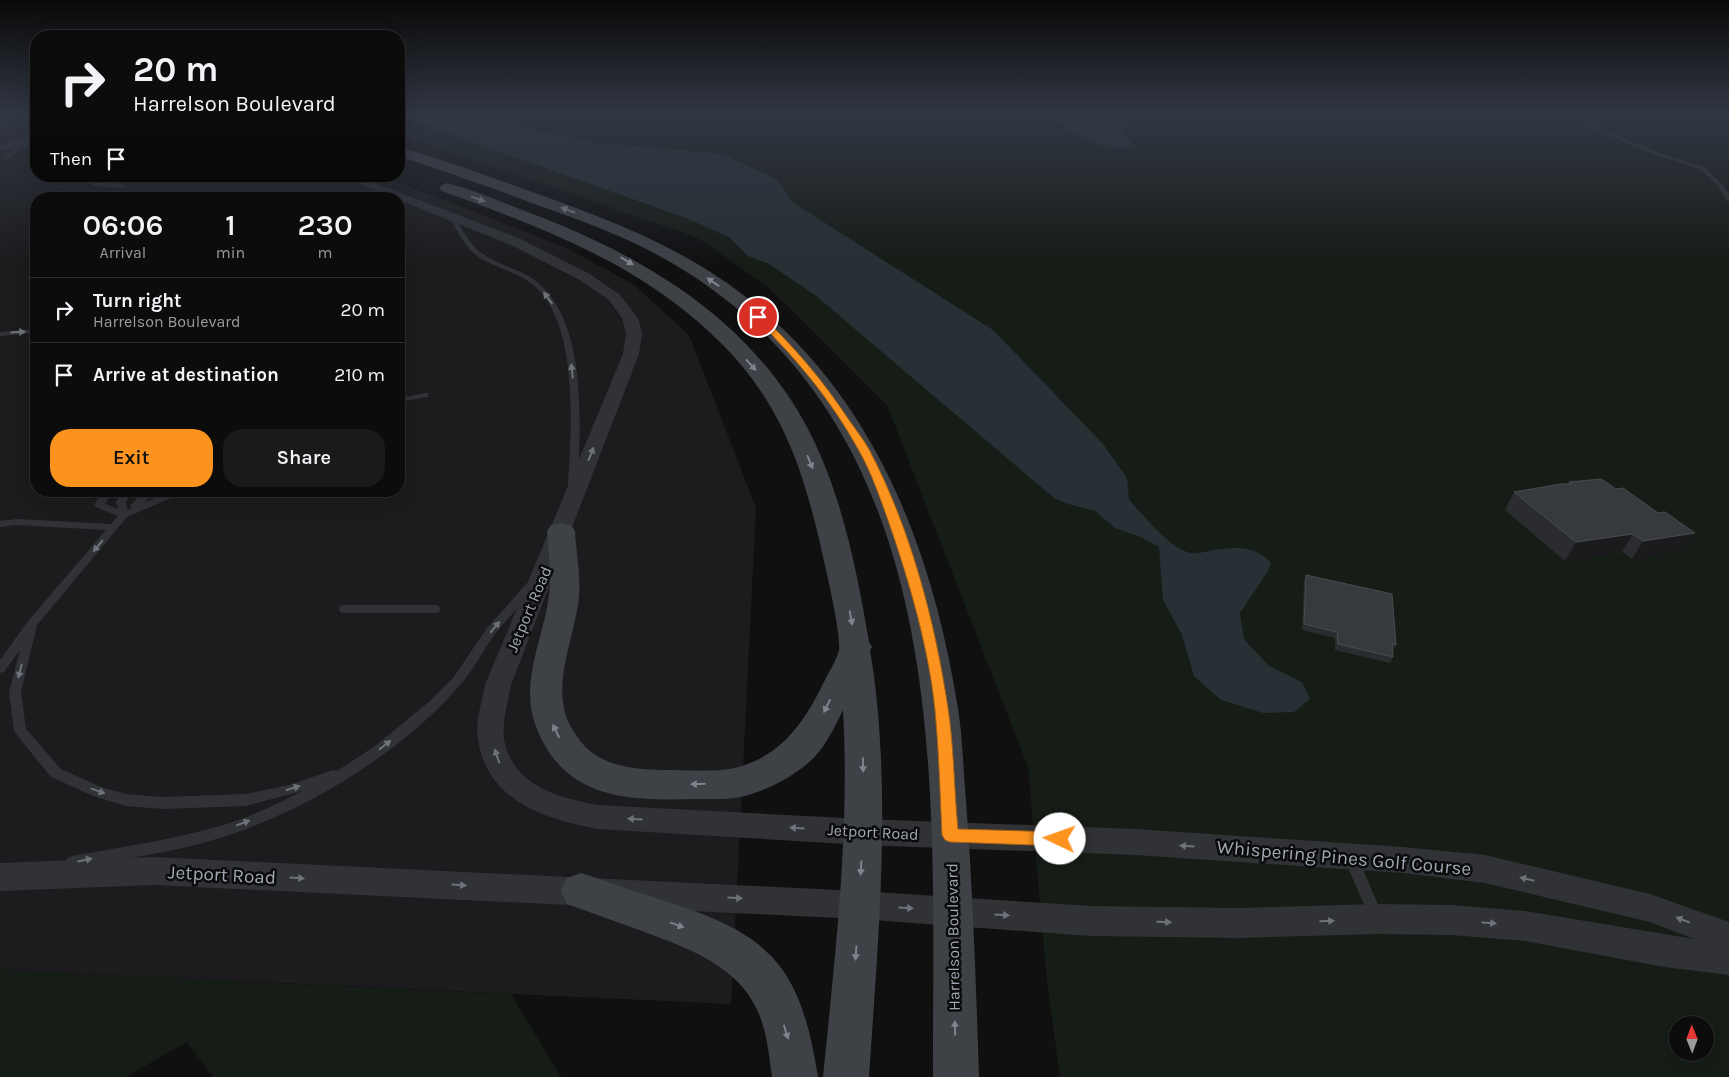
<!DOCTYPE html>
<style>
:root{--surface:#0c0c0d;--page:#1a1a1b;--text:#f1f3f6;--muted:#9a9b9d;--line:#2c2c2e;--accent:#fb931e}
body{margin:0;font-family:Karla,sans-serif;background:var(--page);color:var(--text);height:100vh;display:flex;flex-direction:column;font-size:19px;white-space:nowrap}
*{box-sizing:border-box;margin:0}
p{font-size:16px;color:var(--muted)}
.icon{flex:none;width:28px;height:28px;fill:none;stroke:currentColor;stroke-width:2;stroke-linecap:round;stroke-linejoin:round}
.map{position:relative;flex:1;overflow:hidden}
.panel{position:absolute;left:30px;top:192px;width:375px;height:305px;display:flex;flex-direction:column;background:var(--surface);border-radius:20px;box-shadow:0 5px 20px #0002,0 0 0 1px var(--line)}
.panel>*{flex:none}
.top-card{position:absolute;left:30px;top:30px;width:375px;height:152px;border-radius:20px;box-shadow:0 5px 20px #0002,0 0 0 1px var(--line);background:#0c0c0d;color:var(--text);overflow:hidden}
.needle{width:32px;rotate:359deg}
.buttons{position:absolute;left:1669px;top:1016px;display:grid;gap:10px}
.buttons a{display:grid;place-items:center;width:45px;height:45px;border-radius:50%;background:var(--surface);box-shadow:0 5px 20px #0002,0 0 0 1px var(--line);font-size:25px}
.pin{position:absolute;display:grid;place-items:center;width:42px;height:42px;color:#fff;margin:-21px;border:2px solid #fff;border-radius:50%;box-shadow:0 1px 5px #0007}
.me{position:absolute;width:55px;margin:-28px;rotate:273deg;stroke-linejoin:round;filter:drop-shadow(0 0 4px #0008)}
.turn{display:flex;align-items:center;gap:18px;height:105px;padding:0 20px;font-size:22px}
.turn .icon{width:65px;height:65px;stroke-width:2.5}
.turn b{display:block;font-size:35px;line-height:42px}
.then{display:flex;align-items:center;height:48px;padding:0 20px;background:#0003;gap:10px;font-size:19px}
.eta{display:flex;justify-content:space-evenly;align-items:center;height:85px;text-align:center}
.eta b{font-size:30px;font-weight:600;line-height:35px}
.button{display:flex;gap:10px;margin-top:auto;padding:10px 20px}
.button a{flex:1;height:58px;border-radius:20px;background:var(--accent);color:#111;font-size:20px;font-weight:600;line-height:58px;text-align:center}
.button a+a{background:var(--page);color:var(--text)}
ul{padding:0;list-style:none}
li{display:flex;align-items:center;gap:15px;height:65px;padding:0 20px;border-top:1px solid var(--line)}
li div{flex:1}
li b{display:block;font-size:19px}
li em{font-style:normal}
.map>svg:first-child{display:block}
.built{fill:#1c1c1e;fill-rule:evenodd}
.green{fill:#161c16;fill-rule:evenodd}
.water{fill:#263035}
.lines{fill:none;stroke-linecap:round;stroke-linejoin:round}
.lane{fill:#303236;fill-rule:evenodd}
.street{fill:#303236;fill-rule:evenodd}
.secondary{fill:#3e4146;fill-rule:evenodd}
.wall{fill:#2b2c2f}
.shaded-wall{fill:#1b1b1d}
.building{fill:#373a3d;stroke:#484b50}
.oneway{fill:#7e848d}
.oneway2{fill:#6e737b}
.route{fill:#fb931e;stroke:#a36014}
.labels{text-anchor:middle;dominant-baseline:central;stroke-width:5;stroke-linejoin:round;paint-order:stroke}
.street-label{font-size:16px;fill:#a0a8b3;stroke:#0b0b0c}
.near-street-label{font-size:19px;fill:#a0a8b3;stroke:#0b0b0c}
</style>
<div class="map">
<svg width="1729" height="1077" viewBox="0 0 1729 1077">
<rect width="100%" height="100%" fill="#101011"/>
<path class="built" d="M0,113h36v63h345l184,71 69,38 55,50 67,173 -25,496 -731,-34zM36,199h363v292h-363z"/>
<path class="green" d="M399,113h1330v964h-669l-13,-96 -19,-214 -141,-362 -118,-117 -71,-50 -299,-104zM1678,1025h27v27h-27z
M0,970l511,24 50,83h-348l-26,-35 -61,35h-126z"/>
<path class="water" d="M399,113h43l55,9 96,20 129,12 55,25 15,23 201,128 110,114 24,34 2,22c16,16 39,47 61,53 6,1 13,-1 19,-2 22,-4 46,-7 62,12l-3,8 -28,42 4,26 25,27 33,16 8,17 -16,13 -31,1 -42,-13 -27,-24 -12,-41 -19,-35 -4,-53 -18,-10 -26,-9 -20,-17 -27,-7 -14,-6 -239,-203 -46,-31 -21,-8 -19,-19 -43,-19 -287,-102z
M1048,113l79,2 16,-2 5,2 -17,6 -4,6 -6,2 13,17c-23,8 -48,-7 -68,-17v-3z
M1259,113h168l3,4 -32,2z"/>
<g class="lines">
<path class="lane" d="M1574,113h5l14,12 64,27 47,15 19,18 6,10v7l-2,-1 -8,-14 -19,-18 -47,-15 -64,-27z
M36,143v2l-18,5 -10,9 -5,-1 11,-10z
M92,176h7l-6,4 2,2 28,2 3,2 -3,2 -29,-2 -8,-6z
M449,215h4c9,13 16,30 30,39 16,12 39,15 54,28 51,41 43,144 41,203l-2,2h-6l-2,-2c3,-55 12,-163 -36,-201 -16,-13 -38,-16 -55,-28 -13,-10 -20,-27 -29,-40z
M399,295l8,2 -8,2z
M36,329v4l-36,3v-4z
M425,393h3v4l-29,5v-4z
M103,491h10l-8,13 13,5 -2,-7 6,-11h10l-6,11 2,8 4,-2 -2,-2c4,-6 10,-9 14,-15h10l-8,11 18,-8 2,-3h10l-5,7 -44,19 -90,108 -16,67 5,37 35,40 40,18 25,7 37,3 83,-3 43,-9 44,-15 4,1 38,-25 56,-46 22,-22 34,-50 40,-45h8l1,2c-12,18 -28,32 -41,49 -12,16 -21,35 -34,50 -58,68 -156,128 -241,154 -48,15 -99,21 -148,30l-5,-2 -2,-4 2,-4 5,-2c49,-9 100,-16 148,-30 29,-8 55,-21 82,-35l-56,15 -83,3 -37,-3 -33,-10 -42,-19 -35,-43 -2,-3 -5,-39 11,-42 -16,22 -4,1v-13l28,-39 78,-91 -89,-5 -17,2v-6l17,-2 94,5 7,-8 -22,-9 -2,-2z
M344,605h91l4,1 1,3 -1,3 -4,1h-91l-4,-1 -1,-3 1,-3z
M1351,852l5,2 2,4 25,58 -2,5 -5,2 -5,-2 -2,-5 -25,-58 2,-4z"/>
<path class="street" d="M36,136v6l-36,9v-6z
M339,176h17l165,63 67,34 31,21 19,24 4,15 -3,21 -128,331c-3,17 -9,37 -7,54 8,46 54,59 94,66l265,14 273,10 267,18 82,8 165,39 79,28v53l-65,-8 -139,-26 -74,-6 -73,-1 -139,4 -148,-2 -232,-17 -705,-34 -154,6v-28l154,-6 705,34 232,15 148,2 139,-4 73,1 74,6 169,28 -44,-17 -165,-39 -82,-10 -267,-18 -273,-10 -265,-16c-54,-10 -111,-28 -120,-90 -3,-17 4,-37 7,-54l138,-331 3,-21 -4,-15 -13,-18 -31,-21 -67,-34z"/>
<path class="secondary" d="M399,147c37,10 74,24 111,37 76,27 151,53 217,99 142,99 205,260 231,426 5,30 5,61 8,92 7,92 10,184 13,276h-46c-1,-289 27,-644 -261,-814 -41,-24 -86,-41 -132,-57 -47,-18 -94,-34 -141,-50z
M447,183c26,7 53,18 78,28 115,43 224,106 283,218 34,65 49,142 61,213l3,5 -2,3c23,136 8,290 -1,427h-46c12,-121 27,-245 20,-367 -10,21 -21,44 -41,58 -17,13 -40,24 -61,29 -15,3 -30,2 -45,2 -42,1 -92,3 -127,-25 -16,-12 -29,-34 -35,-53 -13,-42 10,-84 15,-126 3,-21 -1,-43 -2,-64l4,-6 10,-2 10,2 4,6c1,22 6,44 4,66 -4,41 -30,91 -8,130 20,38 54,42 93,43 21,0 59,3 78,-4 44,-14 65,-49 84,-88 4,-8 11,-19 13,-28 2,-11 -8,-58 -11,-71 -20,-91 -37,-164 -104,-233 -80,-81 -178,-117 -282,-155l-3,-3 3,-3z
M581,873c23,7 46,16 69,23 47,16 101,30 132,73 22,31 30,71 36,108h-46c-3,-21 -5,-44 -13,-63 -20,-49 -72,-66 -117,-83 -25,-9 -50,-18 -75,-27l-6,-13 6,-13z"/>
</g>
<path class="wall" d="M1569,482l47,7 79,44 -12,18 -51,8 -10,-7 -57,9 -60,-51 9,-18 54,-8z
M1306,575l90,70 -3,6v6l-3,6 -55,-13v-12l-33,-8 2,-49z"/>
<path class="shaded-wall" d="M1695,533l-12,18 -51,8 11,-18z
M1633,534l-11,18 -57,9 11,-19z"/>
<path class="building" d="M1601,479l15,10 7,-1 35,25 7,-1 30,21 -52,8 -10,-7 -57,8 -62,-50 47,-8h11l-3,-2z
M1306,575l86,19 4,51 -4,-1 1,13 -55,-13 -1,-12 -33,-8z"/>
<defs><path id="oneway-solid" d="M-6-.8H1V-3.2L6.5 0L1 3.2V.8H-6Z" transform="scale(1.25)"/></defs>
<g class="oneway">
<use href="#oneway-solid" transform="translate(478 199) rotate(20)"/>
<use href="#oneway-solid" transform="translate(568 210) rotate(-160)"/>
<use href="#oneway-solid" transform="translate(627 261) rotate(31)"/>
<use href="#oneway-solid" transform="translate(713 282) rotate(-146)"/>
<use href="#oneway-solid" transform="translate(751 365) rotate(48)"/>
<use href="#oneway-solid" transform="translate(810 462) rotate(68)"/>
<use href="#oneway-solid" transform="translate(851 618) rotate(79)"/>
<use href="#oneway-solid" transform="translate(827 706) rotate(116)"/>
<use href="#oneway-solid" transform="translate(556 731) rotate(-116)"/>
<use href="#oneway-solid" transform="translate(863 765) rotate(89)"/>
<use href="#oneway-solid" transform="translate(698 784) rotate(179)"/>
<use href="#oneway-solid" transform="translate(861 868) rotate(93)"/>
<use href="#oneway-solid" transform="translate(677 925) rotate(20)"/>
<use href="#oneway-solid" transform="translate(856 953) rotate(94)"/>
<use href="#oneway-solid" transform="translate(955 1028) rotate(-91)"/>
<use href="#oneway-solid" transform="translate(786 1032) rotate(73)"/>
</g>
<g class="oneway2">
<use href="#oneway-solid" transform="translate(548 298) rotate(-126)"/>
<use href="#oneway-solid" transform="translate(18 332) rotate(-4)"/>
<use href="#oneway-solid" transform="translate(572 371) rotate(-96)"/>
<use href="#oneway-solid" transform="translate(591 454) rotate(-68)"/>
<use href="#oneway-solid" transform="translate(98 546) rotate(130)"/>
<use href="#oneway-solid" transform="translate(495 627) rotate(-50)"/>
<use href="#oneway-solid" transform="translate(20 671) rotate(104)"/>
<use href="#oneway-solid" transform="translate(385 745) rotate(-38)"/>
<use href="#oneway-solid" transform="translate(497 756) rotate(-109)"/>
<use href="#oneway-solid" transform="translate(293 788) rotate(-17)"/>
<use href="#oneway-solid" transform="translate(98 791) rotate(20)"/>
<use href="#oneway-solid" transform="translate(635 819) rotate(-177)"/>
<use href="#oneway-solid" transform="translate(243 823) rotate(-21)"/>
<use href="#oneway-solid" transform="translate(797 828) rotate(-177)"/>
<use href="#oneway-solid" transform="translate(1187 846) rotate(-176)"/>
<use href="#oneway-solid" transform="translate(85 860) rotate(-12)"/>
<use href="#oneway-solid" transform="translate(297 878) rotate(3)"/>
<use href="#oneway-solid" transform="translate(1527 879) rotate(-167)"/>
<use href="#oneway-solid" transform="translate(459 885) rotate(3)"/>
<use href="#oneway-solid" transform="translate(735 898) rotate(3)"/>
<use href="#oneway-solid" transform="translate(906 908) rotate(4)"/>
<use href="#oneway-solid" transform="translate(1002 915) rotate(3)"/>
<use href="#oneway-solid" transform="translate(1683 920) rotate(-159)"/>
<use href="#oneway-solid" transform="translate(1327 921) rotate(-2)"/>
<use href="#oneway-solid" transform="translate(1164 922) rotate(1)"/>
<use href="#oneway-solid" transform="translate(1489 923) rotate(4)"/>
</g>
<linearGradient id="sky" x2="0" y2="1"><stop stop-color="#090909"/><stop offset="0.43" stop-color="#313743"/><stop offset="1" stop-color="#313743" stop-opacity="0"/></linearGradient>
<rect width="1729" height="264" fill="url(#sky)"/>
<path class="route" d="M756,315h5c35,34 61,64 88,105 7,10 15,20 21,31 41,79 65,170 78,257 6,39 6,81 10,121l102,3 5,2 2,5 -2,5 -5,2 -110,-4 -5,-2 -3,-5c-2,-41 -3,-83 -7,-125 -6,-60 -25,-126 -45,-184 -9,-25 -18,-53 -32,-77 -27,-49 -62,-91 -102,-130z"/>
<g class="labels">
<g class="street-label">
<text transform="translate(529 609) rotate(-67)">Jetport Road</text>
<text transform="translate(873 832) rotate(3)">Jetport Road</text>
<text transform="translate(953 937) rotate(-91)">Harrelson Boulevard</text>
</g>
<g class="near-street-label">
<text transform="translate(1344 858) rotate(5)">Whispering Pines Golf Course</text>
<text transform="translate(222 875) rotate(3)">Jetport Road</text>
</g>
</g>
</svg>
<div class="buttons">
<a><svg class="needle" viewBox="-14 -14 28 28"><path d="M0-13l5 13h-10z" fill="#e53935"/><path d="M0 13l5-13h-10z" fill="#9a9b9d"/></svg></a>
</div>
<div class="pin" style="left:758px;top:317px;background:#d93025"><svg class="icon" aria-label="arrive" viewBox="0 0 24 24"><path d="M6 21V4h12l-3 4 3 4H6"/></svg></div>
<svg class="me" style="left:1060px;top:839px" viewBox="-20 -20 40 40"><circle r="19" fill="#fff"/><path d="M0-13L10 11 0 6-10 11z" fill="#fb931e"/></svg>
<div class="top-card">
<div class="turn"><svg class="icon" aria-label="right" viewBox="0 0 24 24"><path d="M7 20v-9h11M14 6l5 5-5 5"/></svg><div><b>20 m</b>Harrelson Boulevard</div></div>
<div class="then">Then<svg class="icon" aria-label="arrive" viewBox="0 0 24 24"><path d="M6 21V4h12l-3 4 3 4H6"/></svg></div>
</div>
<section class="panel">
<div class="eta">
<div><b>06:06</b><p>Arrival</p></div>
<div><b>1</b><p>min</p></div>
<div><b>230</b><p>m</p></div>
</div>
<ul>
<li><svg class="icon" aria-label="right" viewBox="0 0 24 24"><path d="M7 20v-9h11M14 6l5 5-5 5"/></svg><div><b>Turn right</b><p>Harrelson Boulevard</p></div><em>20 m</em></li>
<li><svg class="icon" aria-label="arrive" viewBox="0 0 24 24"><path d="M6 21V4h12l-3 4 3 4H6"/></svg><div><b>Arrive at destination</b></div><em>210 m</em></li>
</ul>
<div class="button"><a>Exit</a><a>Share</a></div>
</section>
</div>
